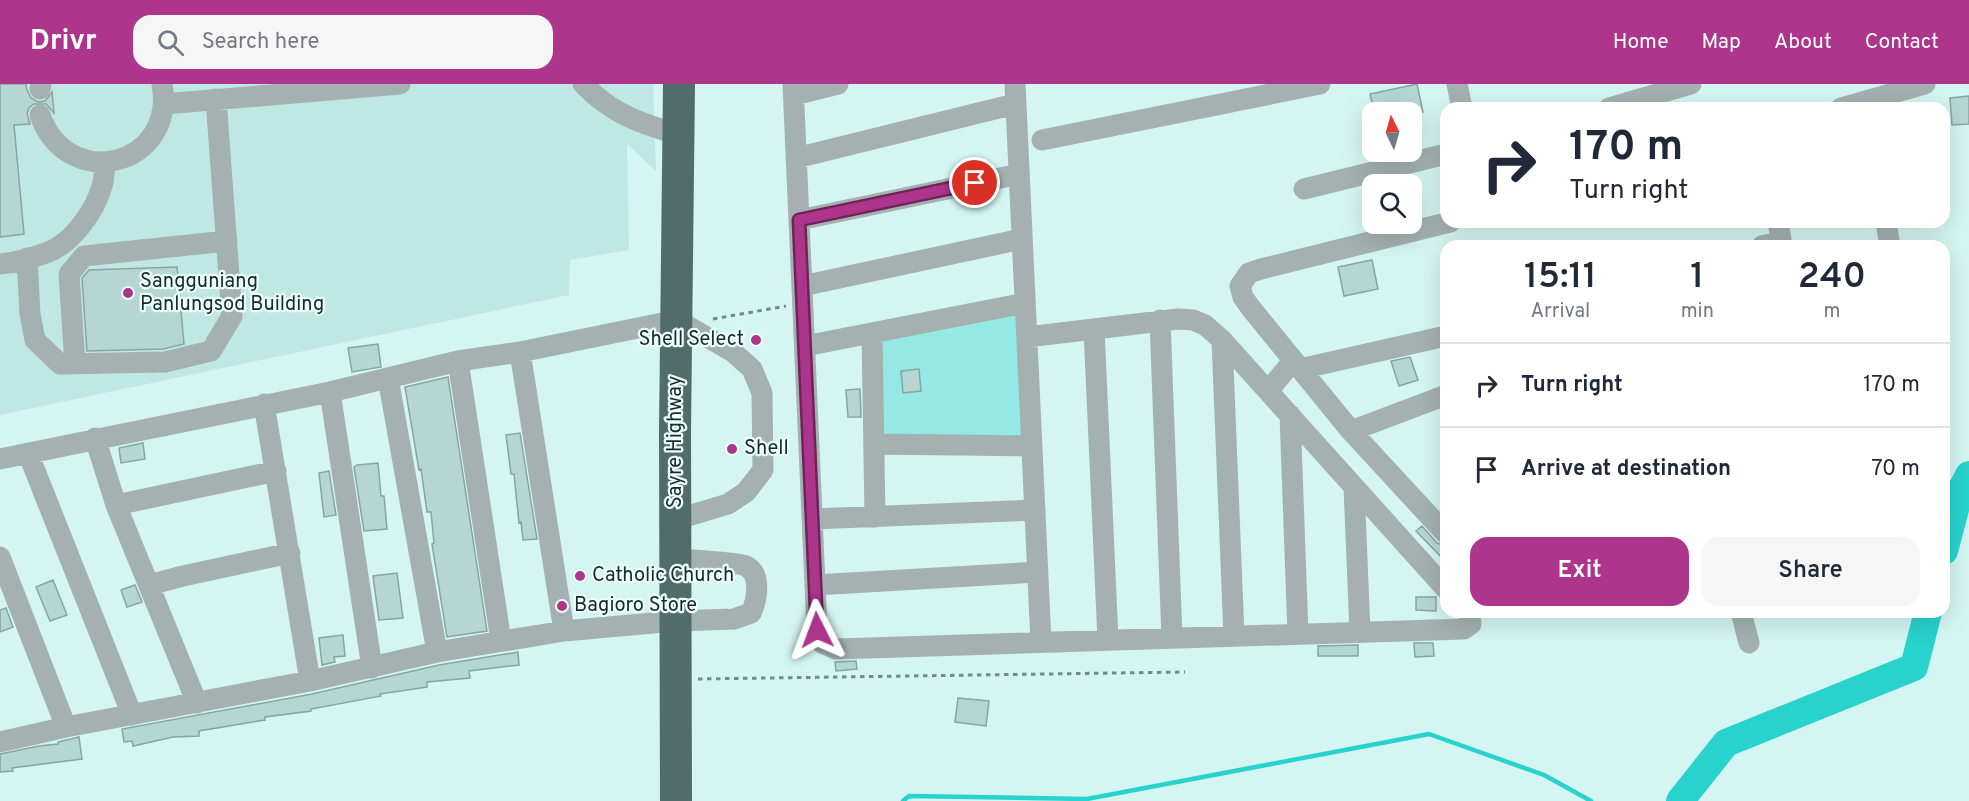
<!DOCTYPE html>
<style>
:root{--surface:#fff;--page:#f6f6f7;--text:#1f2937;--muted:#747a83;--line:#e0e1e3;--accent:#ad368c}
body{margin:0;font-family:Overpass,sans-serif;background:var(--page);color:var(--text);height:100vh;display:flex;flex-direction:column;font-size:22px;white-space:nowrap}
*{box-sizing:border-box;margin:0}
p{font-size:20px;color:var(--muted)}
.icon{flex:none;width:33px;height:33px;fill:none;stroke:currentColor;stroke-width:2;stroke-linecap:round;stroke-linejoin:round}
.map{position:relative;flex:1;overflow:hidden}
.panel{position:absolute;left:1440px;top:156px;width:510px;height:378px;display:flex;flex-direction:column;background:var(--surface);border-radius:18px;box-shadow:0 6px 24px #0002}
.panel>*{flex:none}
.top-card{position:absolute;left:1440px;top:18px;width:510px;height:126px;border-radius:18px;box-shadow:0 6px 24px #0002;background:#fff;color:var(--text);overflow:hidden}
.needle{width:39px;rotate:355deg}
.buttons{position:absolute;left:1362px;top:18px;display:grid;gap:12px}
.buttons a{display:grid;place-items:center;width:60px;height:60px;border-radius:12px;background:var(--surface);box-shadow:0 6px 24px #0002;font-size:30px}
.pin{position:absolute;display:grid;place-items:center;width:51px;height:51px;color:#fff;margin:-26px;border:3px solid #fff;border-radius:50%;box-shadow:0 2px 6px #0007}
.me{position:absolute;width:66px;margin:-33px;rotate:357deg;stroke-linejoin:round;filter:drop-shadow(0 0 4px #0008)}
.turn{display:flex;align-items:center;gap:21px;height:126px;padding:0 30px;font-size:27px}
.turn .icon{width:78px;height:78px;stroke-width:2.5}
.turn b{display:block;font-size:42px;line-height:51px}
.eta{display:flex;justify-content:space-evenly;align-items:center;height:102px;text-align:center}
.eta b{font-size:36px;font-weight:600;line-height:42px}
.primary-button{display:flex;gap:12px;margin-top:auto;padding:12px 30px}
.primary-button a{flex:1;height:69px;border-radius:18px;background:var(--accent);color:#fff;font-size:24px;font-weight:600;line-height:69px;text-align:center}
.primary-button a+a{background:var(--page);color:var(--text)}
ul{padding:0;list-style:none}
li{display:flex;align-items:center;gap:18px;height:84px;padding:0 30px;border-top:2px solid var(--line)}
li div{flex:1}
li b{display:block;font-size:22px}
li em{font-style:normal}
header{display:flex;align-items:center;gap:36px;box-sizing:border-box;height:84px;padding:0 30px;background:var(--accent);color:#fff}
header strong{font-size:28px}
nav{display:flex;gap:33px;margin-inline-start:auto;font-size:21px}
.search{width:420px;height:54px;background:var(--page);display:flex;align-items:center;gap:15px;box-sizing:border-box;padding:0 21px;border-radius:18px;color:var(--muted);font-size:22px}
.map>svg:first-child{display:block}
.built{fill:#bfe8e5}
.green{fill:#94e9e4}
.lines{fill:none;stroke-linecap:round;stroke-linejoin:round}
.stream{stroke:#28d3cd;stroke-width:4.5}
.river{stroke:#28d3cd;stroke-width:28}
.building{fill:#b6d6d4;stroke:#86a5a3;stroke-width:1.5}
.path{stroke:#748a88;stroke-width:3;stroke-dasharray:4.5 4.5;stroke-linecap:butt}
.minor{stroke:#a4b1b0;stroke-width:21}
.highway{stroke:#506d6b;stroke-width:32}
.route-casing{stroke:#70235b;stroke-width:15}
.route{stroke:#ad368c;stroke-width:10}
.poi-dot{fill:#ad368c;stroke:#ebfffd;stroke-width:2}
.labels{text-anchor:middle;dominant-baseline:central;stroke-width:4.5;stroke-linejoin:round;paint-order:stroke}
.poi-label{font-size:20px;fill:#1c2928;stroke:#ebfffd;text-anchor:start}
.street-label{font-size:20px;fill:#1c2928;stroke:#ebfffd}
</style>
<header>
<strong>Drivr</strong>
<div class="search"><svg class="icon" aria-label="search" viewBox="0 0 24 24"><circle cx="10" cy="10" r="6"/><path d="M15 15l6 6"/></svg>Search here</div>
<nav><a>Home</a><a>Map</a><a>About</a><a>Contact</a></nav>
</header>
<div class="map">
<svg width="1969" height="717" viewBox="0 0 1969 717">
<rect width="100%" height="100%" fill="#d4f5f2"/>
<path class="built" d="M0,0h653l3,87 -29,-27 2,106 -59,10 -1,35 -569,120z"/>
<path class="green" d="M1018,227l4,127 -139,-1 -2,-96z"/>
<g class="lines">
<path class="stream" d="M903,717l6,-5 178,3 342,-65 115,41 47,26"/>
<path class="river" d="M1944,467l15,-57 10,-19
M1680,717l46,-58 188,-76 14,-55"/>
</g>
<path class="building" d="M0,0h26l1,6 4,8 7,4 7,-1 7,-9 2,21 -8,-9h-12l-5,4 -2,6 3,10 -16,1 10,109 -24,3z
M1417,0l6,28h-49l-4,-18z
M1969,12v28l-17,1 -2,-27z
M1372,176l6,29 -34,7 -6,-29z
M177,183l7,77 -21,5 -76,2 -5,-73 7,-8z
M378,260l3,23 -29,5 -4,-24z
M1410,273l8,23 -19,6 -8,-25z
M919,285l2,22 -18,2 -2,-22z
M448,293l39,254 -40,6 -15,-93 2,-1 -3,-31h-4l-6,-43 -2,1 -14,-83z
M860,305l1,28h-13l-2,-27z
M520,349l17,106 -14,1 -2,-18 -2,1 -5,-49h-3l-5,-39z
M143,359l2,16 -24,4 -2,-15z
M378,379l3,33h3l3,33 -23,2 -10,-64 3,-2z
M329,387l7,44 -12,2 -5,-44z
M1422,442l15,17 9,3v16l-30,-31z
M397,489l6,45 -24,2 -6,-44z
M53,496l14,35 -17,6 -14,-34z
M135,501l7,17 -15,5 -6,-17z
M1416,513h20v14l-20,-1z
M6,524l7,19 -13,5v-22z
M343,551l2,21 -11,1 1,5 -13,3 -3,-27z
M1414,559h19l1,13 -19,1z
M1358,561v11h-40v-10z
M518,568l1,13 -50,6 1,7 -43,4v5l-47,7 1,2 -70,13v2l-46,6v3l-66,11v5l-26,1 -40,9 -1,-5 -8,1 -2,-13 190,-35 127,-29z
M856,577l1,8 -21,2 -1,-9z
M958,614l31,3 -3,25 -31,-4z
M79,653l3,22 -70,9 1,3 -13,1v-18l39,-8 19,-2v-2z"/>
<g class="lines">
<path class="path" d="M713,235l73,-13
M698,595l487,-7"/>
<path class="minor" d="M583,0c29,30 57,39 96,51
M793,0l24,546 5,13 14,6 628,-20 7,-5 -1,-8 -3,-4
M1015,0l26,558
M1457,0l5,24
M40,5l1,-5
M794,11l44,-11
M164,20l236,-20
M1609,24l82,-24
M1841,24l84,-24
M40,31c28,79 137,51 122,-31
M1042,56l278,-56
M796,74l219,-54
M1304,105l142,-35
M799,136l220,-46
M1778,138l4,24
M1886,138l4,24
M1762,162l19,-5
M27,174l3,56 5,26 25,24 105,-2 46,-11 21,-35 -16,-217
M0,180c15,-1 32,-6 46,-11 26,-9 49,-42 56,-67 3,-8 2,-16 2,-24
M802,202l220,-47
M1160,236l12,318
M1094,245l14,311
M872,249l3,184
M1027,253l151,-18 15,1 12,5 17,15 224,249
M1222,256l12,296
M805,262l220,-43
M520,268l44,279
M458,277l43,280
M75,280l-6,-90 15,-18 143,-15
M1300,285l146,-33
M388,294l49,274
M1268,307l25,-30
M330,308l42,276
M264,320l46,277
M1290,331l8,219
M1351,347l95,-36
M95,354l21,67 81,198
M874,360l158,2
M28,369l104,262
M0,375l330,-67 128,-31 62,-9 157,-32 56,32 19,17 10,24 1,77 -17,22 -18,12 -53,16
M1354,403l6,145
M116,421l160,-34
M812,435l223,-9
M1446,450l-95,-103 -101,-124 -7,-10 -3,-11 9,-13 12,-4 189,-47
M0,473l66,170
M149,501l34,-9 107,-23
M815,501l223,-13
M1741,528l8,31
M0,658l66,-15 244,-46 127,-29 127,-21 111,-10 59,-2 17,-6c6,-13 11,-39 -5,-47 -8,-4 -59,-6 -71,-7"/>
<path class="highway" d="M676,717l-1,-370 4,-347"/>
</g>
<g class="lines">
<g class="route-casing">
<path id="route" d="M817,546l-18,-410 176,-37"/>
</g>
<use href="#route" class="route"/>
</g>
<g class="poi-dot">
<circle cx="128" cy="209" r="6"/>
<circle cx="756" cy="256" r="6"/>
<circle cx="732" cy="365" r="6"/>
<circle cx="580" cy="492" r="6"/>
<circle cx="562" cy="522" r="6"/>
</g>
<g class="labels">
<g class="poi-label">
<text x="140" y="198">Sangguniang<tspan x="140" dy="23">Panlungsod Building</tspan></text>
<text x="744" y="256" text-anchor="end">Shell Select</text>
<text x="744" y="365">Shell</text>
<text x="592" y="492">Catholic Church</text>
<text x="574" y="522">Bagioro Store</text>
</g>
<g class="street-label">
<text transform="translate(676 358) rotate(-90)">Sayre Highway</text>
</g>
</g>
</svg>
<div class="buttons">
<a><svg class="needle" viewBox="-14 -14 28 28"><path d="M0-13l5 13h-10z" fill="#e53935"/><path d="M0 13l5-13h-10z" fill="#747a83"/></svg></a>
<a><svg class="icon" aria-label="search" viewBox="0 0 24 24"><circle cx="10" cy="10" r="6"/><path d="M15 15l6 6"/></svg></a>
</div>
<div class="pin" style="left:975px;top:99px;background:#d93025"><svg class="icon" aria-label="arrive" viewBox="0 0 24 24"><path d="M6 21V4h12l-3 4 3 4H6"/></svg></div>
<svg class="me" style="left:817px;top:546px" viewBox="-20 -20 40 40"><path d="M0-17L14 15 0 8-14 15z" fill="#ad368c" stroke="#fff" stroke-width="4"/></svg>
<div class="top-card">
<div class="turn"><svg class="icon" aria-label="right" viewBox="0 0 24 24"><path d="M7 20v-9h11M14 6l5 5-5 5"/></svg><div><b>170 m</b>Turn right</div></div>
</div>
<section class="panel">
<div class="eta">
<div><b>15:11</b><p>Arrival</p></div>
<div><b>1</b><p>min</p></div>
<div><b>240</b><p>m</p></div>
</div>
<ul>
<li><svg class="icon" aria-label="right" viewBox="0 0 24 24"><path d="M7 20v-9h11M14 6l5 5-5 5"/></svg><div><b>Turn right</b></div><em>170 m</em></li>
<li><svg class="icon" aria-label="arrive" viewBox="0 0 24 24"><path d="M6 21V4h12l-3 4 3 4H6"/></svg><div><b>Arrive at destination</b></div><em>70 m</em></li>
</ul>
<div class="primary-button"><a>Exit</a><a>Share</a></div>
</section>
</div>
